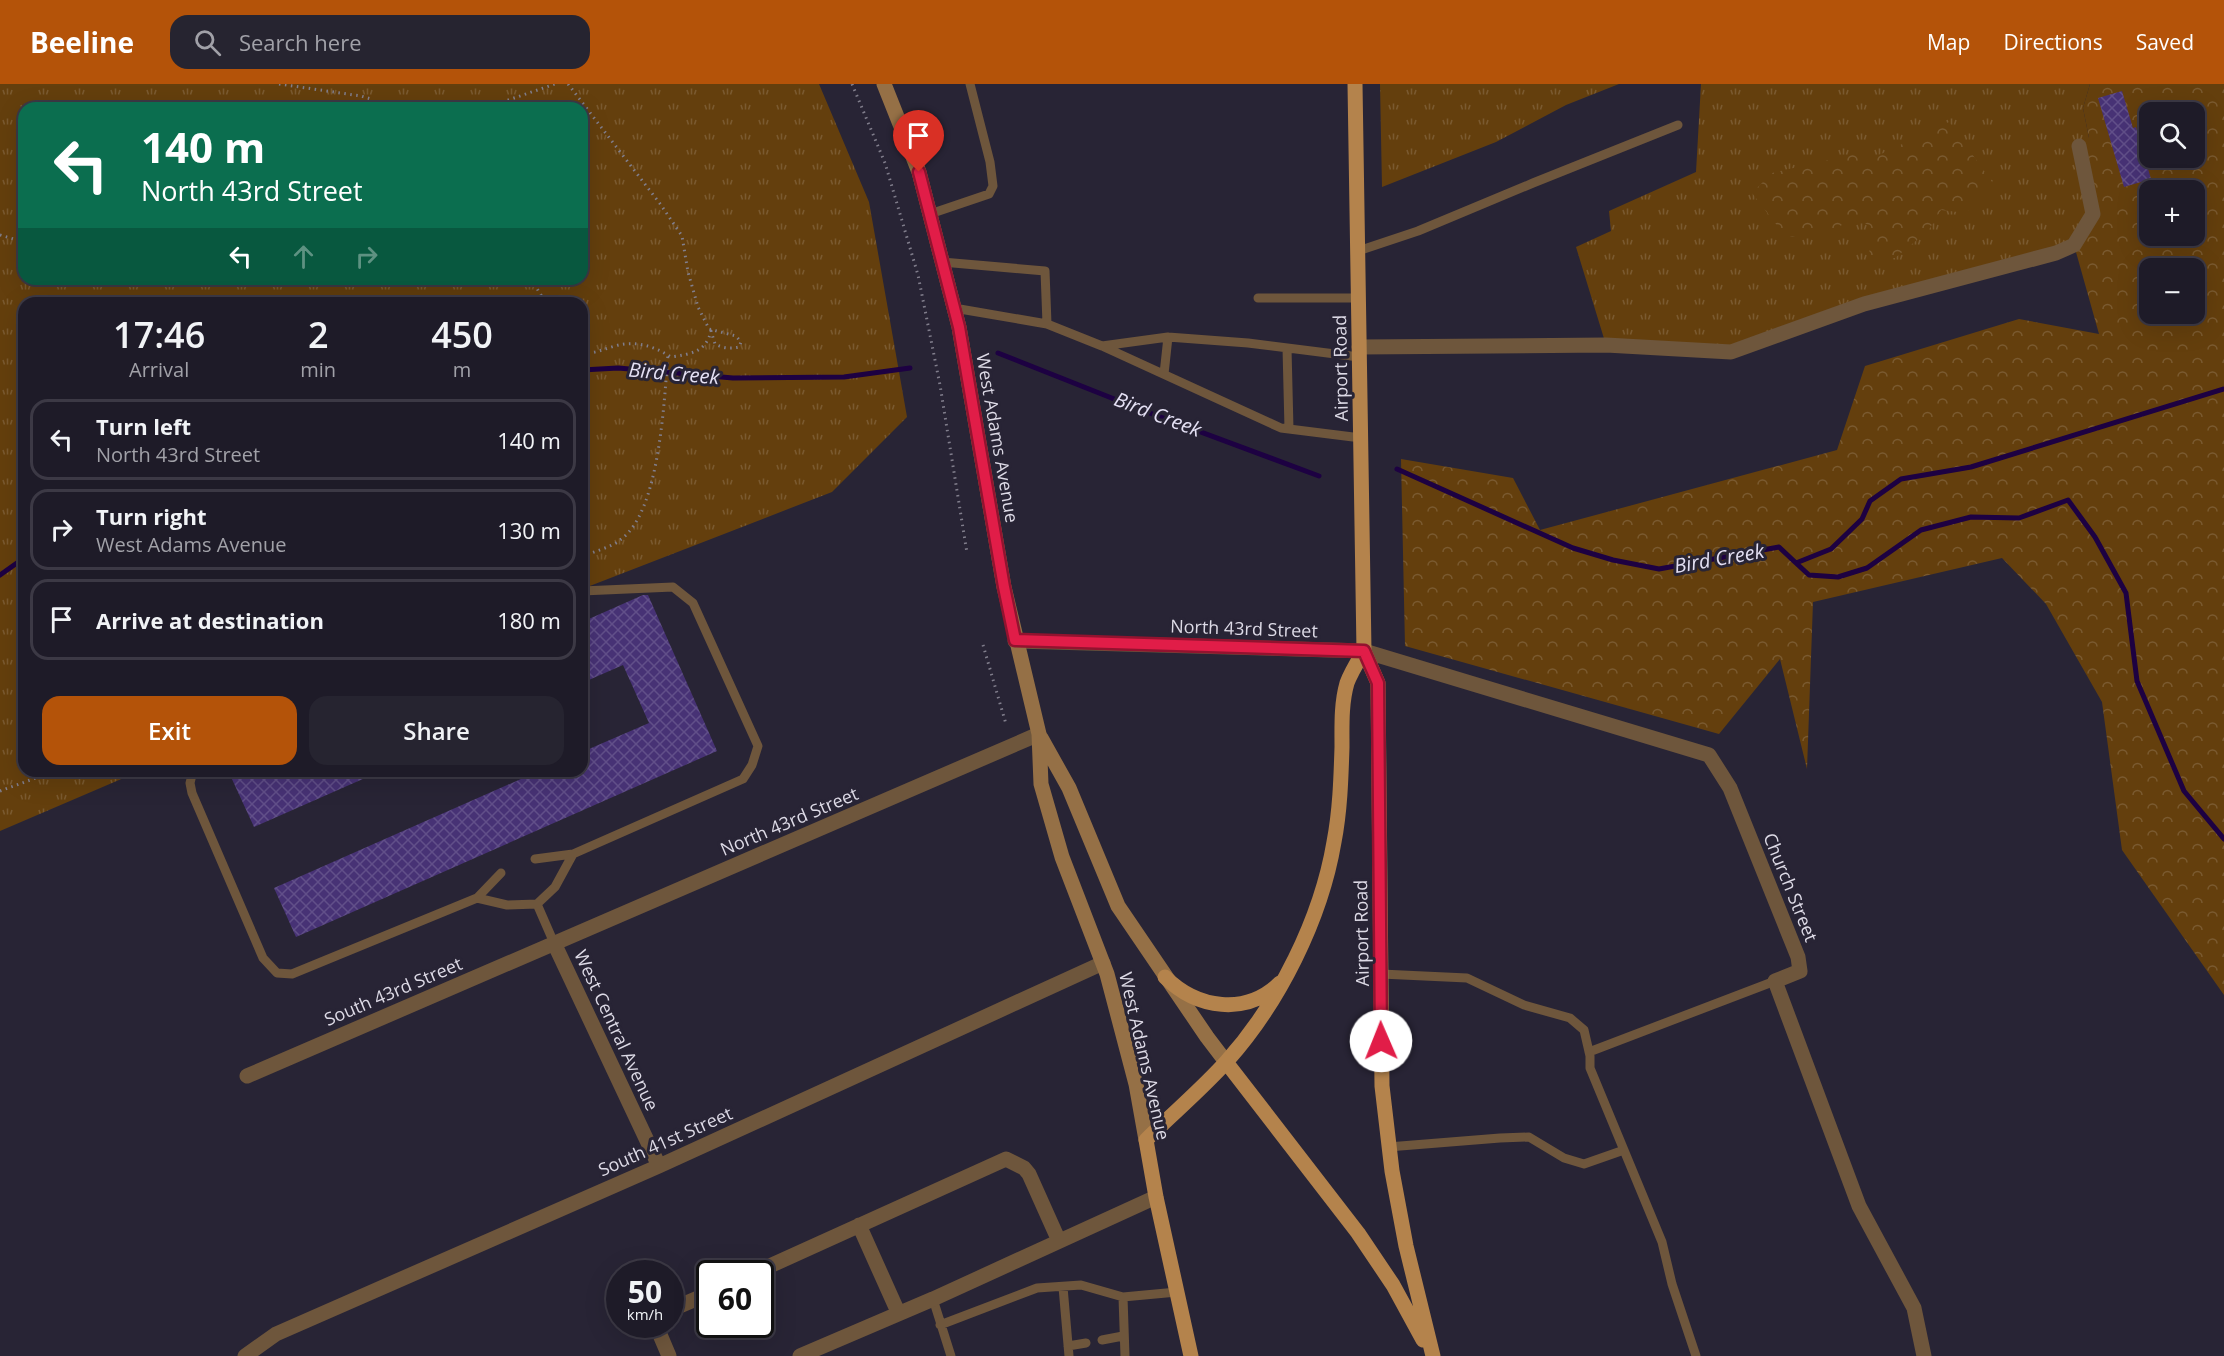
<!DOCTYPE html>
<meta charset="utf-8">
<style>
:root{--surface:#1e1b28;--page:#262430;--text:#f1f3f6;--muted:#a1a1a8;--line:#3c3945;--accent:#b45309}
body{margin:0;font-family:"Open Sans",sans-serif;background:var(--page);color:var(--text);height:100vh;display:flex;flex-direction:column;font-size:22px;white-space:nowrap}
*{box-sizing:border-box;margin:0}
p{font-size:20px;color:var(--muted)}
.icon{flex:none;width:33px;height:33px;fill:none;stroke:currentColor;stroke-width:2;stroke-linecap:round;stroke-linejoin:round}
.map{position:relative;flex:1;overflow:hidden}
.side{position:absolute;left:18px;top:213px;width:570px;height:480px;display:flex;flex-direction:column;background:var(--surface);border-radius:18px;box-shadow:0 6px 24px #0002,0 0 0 2px var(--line)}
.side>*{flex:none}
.hud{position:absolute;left:18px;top:18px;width:570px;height:183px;border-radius:18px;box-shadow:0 6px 24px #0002,0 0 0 2px var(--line);background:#0b6e4f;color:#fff;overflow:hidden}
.tools{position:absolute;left:2139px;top:18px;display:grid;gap:12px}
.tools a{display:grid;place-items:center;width:66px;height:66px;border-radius:12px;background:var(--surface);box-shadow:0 6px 24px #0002,0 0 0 2px var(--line);font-size:30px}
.speed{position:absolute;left:606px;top:1176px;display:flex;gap:12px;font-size:30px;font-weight:700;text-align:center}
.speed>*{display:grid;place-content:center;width:78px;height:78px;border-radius:50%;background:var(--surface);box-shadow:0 6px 24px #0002,0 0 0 2px var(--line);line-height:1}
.speed small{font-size:15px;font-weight:400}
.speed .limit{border:3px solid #111;border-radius:9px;background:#fff;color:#111}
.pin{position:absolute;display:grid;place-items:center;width:51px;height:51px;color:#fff;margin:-62px -26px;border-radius:50% 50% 50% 0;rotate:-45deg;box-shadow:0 0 6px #0007}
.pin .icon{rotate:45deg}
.me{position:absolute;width:66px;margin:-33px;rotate:359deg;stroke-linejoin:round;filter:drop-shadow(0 0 4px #0008)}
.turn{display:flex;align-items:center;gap:21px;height:126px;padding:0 24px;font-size:27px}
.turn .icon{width:78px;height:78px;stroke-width:2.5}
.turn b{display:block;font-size:42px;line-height:51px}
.lanes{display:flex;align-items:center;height:57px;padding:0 24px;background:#0003;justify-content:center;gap:30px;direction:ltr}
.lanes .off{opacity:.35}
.eta{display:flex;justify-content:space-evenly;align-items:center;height:102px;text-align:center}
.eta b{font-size:36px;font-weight:600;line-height:42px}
.action{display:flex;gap:12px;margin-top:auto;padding:12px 24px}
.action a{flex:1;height:69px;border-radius:18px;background:var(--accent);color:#fff;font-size:24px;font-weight:600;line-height:69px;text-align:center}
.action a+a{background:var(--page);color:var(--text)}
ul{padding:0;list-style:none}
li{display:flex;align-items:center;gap:18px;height:81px;margin:0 12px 9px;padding:0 12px;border:3px solid var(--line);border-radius:18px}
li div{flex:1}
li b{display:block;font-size:22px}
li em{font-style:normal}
header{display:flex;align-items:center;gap:36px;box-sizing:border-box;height:84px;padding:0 30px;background:var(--accent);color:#fff}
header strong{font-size:28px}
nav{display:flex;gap:33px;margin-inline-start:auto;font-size:21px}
.search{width:420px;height:54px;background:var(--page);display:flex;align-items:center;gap:15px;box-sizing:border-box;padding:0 21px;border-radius:18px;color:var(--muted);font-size:22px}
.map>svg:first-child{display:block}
.grass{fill:url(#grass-tufts);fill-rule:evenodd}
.forest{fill:url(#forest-crowns);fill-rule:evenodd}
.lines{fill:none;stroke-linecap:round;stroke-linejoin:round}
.stream{stroke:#1d0142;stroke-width:5}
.building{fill:url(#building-cross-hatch)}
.path{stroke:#817e8c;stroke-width:3;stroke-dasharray:1.5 4.5;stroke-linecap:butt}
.lane{stroke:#6e563c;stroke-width:9}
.street{stroke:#6e563c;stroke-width:15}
.secondary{stroke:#957046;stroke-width:15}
.primary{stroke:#b4834c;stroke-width:15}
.route-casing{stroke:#92132f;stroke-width:15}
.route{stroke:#e11d48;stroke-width:10}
.labels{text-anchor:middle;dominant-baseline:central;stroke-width:6;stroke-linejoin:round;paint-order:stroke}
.street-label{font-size:18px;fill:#dddae6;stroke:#282435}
.water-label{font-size:20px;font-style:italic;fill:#e4e0f4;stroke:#282435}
</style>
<header>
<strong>Beeline</strong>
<div class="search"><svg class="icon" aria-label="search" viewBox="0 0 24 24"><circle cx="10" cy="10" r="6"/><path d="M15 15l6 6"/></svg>Search here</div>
<nav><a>Map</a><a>Directions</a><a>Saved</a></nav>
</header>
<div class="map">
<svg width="2224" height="1272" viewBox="0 0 2224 1272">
<defs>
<pattern id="grass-tufts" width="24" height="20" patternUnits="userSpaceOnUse" patternTransform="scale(1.5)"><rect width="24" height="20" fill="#643f0d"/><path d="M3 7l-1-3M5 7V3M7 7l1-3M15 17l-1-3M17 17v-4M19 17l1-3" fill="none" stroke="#7a5a30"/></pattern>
<pattern id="forest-crowns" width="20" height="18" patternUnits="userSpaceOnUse" patternTransform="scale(1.5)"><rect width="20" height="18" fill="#643f0d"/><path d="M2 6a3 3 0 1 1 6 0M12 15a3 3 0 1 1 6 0" fill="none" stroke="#7a5a30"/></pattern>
<pattern id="building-cross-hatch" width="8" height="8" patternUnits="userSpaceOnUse" patternTransform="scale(1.5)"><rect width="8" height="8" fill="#473275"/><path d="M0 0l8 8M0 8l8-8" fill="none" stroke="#614f89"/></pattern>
</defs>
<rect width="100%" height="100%" fill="#282435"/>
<path class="grass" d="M0,0h819l50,118 38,215 -75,75 -250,97v-286h-558v468h116l-140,60zM24,24h558v171h-558z
M1380,0h239l-53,21 -70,37 -114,45z
M1701,0h389l-7,24 6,30 4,76 -19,31 -343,107 -125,-7 -30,-98 35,-16 -2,-20 87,-39z"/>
<path class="forest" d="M2090,0h134v911l-102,-145 -20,-148 -56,-98 -44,-46 -189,44 -6,167 -27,-110 -61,75 -314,-88 -4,-187 112,19 27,52 297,-80 28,-84 154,-47 80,15 -25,-89 19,-31 -14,-68 10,-8 -6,-30zM2150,28h44v46h-44zM2150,106h44v46h-44zM2150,184h44v46h-44z
M1949,38l46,64 -29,27 -25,-3 -13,21 -33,27h-26l2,-31 -20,-13 -17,20 -48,3 -34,-44 20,-20 82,-19 10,8z"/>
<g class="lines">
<path class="stream" d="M998,269l149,59 172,64
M582,286l36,-2 115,10 111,-1 66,-9
M1397,385l176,79 40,12 46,9 120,-22 17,16 35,-14 31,-30 8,-18 31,-22 70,-12 253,-78
M1796,479l13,12 29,2 29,-9 54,-38 50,-13 48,1 49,-18 27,37 31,56 11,88 47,110 40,48
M0,491l24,-17"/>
</g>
<path class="building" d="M2122,7l11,37 3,-1 15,52 -27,8 -26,-89z
M643,511h5l69,156 -421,186 -22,-49 265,-117h43v-19l67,-29 -26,-58 -41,18v-61z
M244,687h137l-127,56 -23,-50z"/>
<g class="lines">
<path class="path" d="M279,0l82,12 10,3 7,9
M568,0l93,121 21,31 6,36 10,35 11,22 27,7 5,6 -2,5c-9,2 -17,1 -24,-3l-4,-13c-5,21 -20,23 -40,26 -17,-11 -36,-17 -56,-11 -11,3 -21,8 -33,7
M852,0l33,79 33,112 22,110 27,168
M485,24l70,-24
M0,151l24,7
M531,195l15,24
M582,473c12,-6 28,-9 38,-17 40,-27 44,-140 48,-185
M983,561l23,79
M0,707l55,-20"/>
<path class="lane" d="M930,130l59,-20 4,-8 -3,-24 -20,-78
M1358,167l60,-20 115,-48 145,-58
M942,178l103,9 2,53 55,22 179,82 80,10
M1258,214h100
M954,224l93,16
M1102,262l66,-9 80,6 111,14
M1287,264l2,81
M1164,290l4,-37
M193,687l-3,12 2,10 71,165 14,15 15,1 185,-76 30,7 30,-1 18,-17 18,-33 170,-75 9,-14 6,-19 -65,-143 -20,-16 -91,4
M535,775l38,-5
M477,814l24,-25
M537,820l17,39
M1381,890l86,4 57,27 46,13 14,12 6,26v12l72,174 10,42 24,72
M1589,968l186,-71
M1388,1063l112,-9 29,-1 35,21 20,6 40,-14
M1063,1203l6,69
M1123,1213l2,59
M933,1215l18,57
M940,1241l97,-37 44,-3 42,12 54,-5
M1102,1256l21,-4
M1068,1262l18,-3"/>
<path class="street" d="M1359,263l247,-2 125,7 133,-48 192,-51 18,-8 19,-31 -14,-68
M1015,557l349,10 345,104 21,33 68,169 2,14 -25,10 84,225 55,102 10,48
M554,859l105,223
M247,992l792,-342
M859,1141l39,87
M752,1190l254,-115 18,9 5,6 30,67
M670,1226l40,-17
M658,1240v6l11,26
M245,1272l31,-22 383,-168 444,-203
M800,1272l133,-57 223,-102"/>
<path class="secondary" d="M884,0l35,88 40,155 45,260 35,147 2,50 21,73 45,117 29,110 10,56
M1041,654l28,50 49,118 89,131 19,25"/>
<path class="primary" d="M1355,0l9,567 14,32 4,403 10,85 14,75 27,110
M1165,893c32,32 81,39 115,6
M1226,978l132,171 35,52 30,55
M1191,1272l-35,-159 -10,-57c26,-26 56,-51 81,-79 52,-58 94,-142 107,-219 6,-31 7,-63 8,-95 0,-21 -1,-43 5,-64 4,-11 11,-22 17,-32"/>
</g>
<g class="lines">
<g class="route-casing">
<path id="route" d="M919,88l40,155 45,260 11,53 349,11 14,32 3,358"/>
</g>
<use href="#route" class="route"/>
</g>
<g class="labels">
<g class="street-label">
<text transform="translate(1340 284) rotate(-91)">Airport Road</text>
<text transform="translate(998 354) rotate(80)">West Adams Avenue</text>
<text transform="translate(1244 544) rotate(2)">North 43rd Street</text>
<text transform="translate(789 737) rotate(-23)">North 43rd Street</text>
<text transform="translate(1791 803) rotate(68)">Church Street</text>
<text transform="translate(1361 849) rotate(-91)">Airport Road</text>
<text transform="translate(393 907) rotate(-23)">South 43rd Street</text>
<text transform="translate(617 946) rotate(65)">West Central Avenue</text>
<text transform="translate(1145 972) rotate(77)">West Adams Avenue</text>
<text transform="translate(665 1057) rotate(-24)">South 41st Street</text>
</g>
<g class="water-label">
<text transform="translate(674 289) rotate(5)">Bird Creek</text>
<text transform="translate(1158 330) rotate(21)">Bird Creek</text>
<text transform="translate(1719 474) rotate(-10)">Bird Creek</text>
</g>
</g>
</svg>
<div class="tools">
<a><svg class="icon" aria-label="search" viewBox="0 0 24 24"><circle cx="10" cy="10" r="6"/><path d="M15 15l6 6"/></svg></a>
<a>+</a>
<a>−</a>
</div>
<div class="speed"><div>50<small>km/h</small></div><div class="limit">60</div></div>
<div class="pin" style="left:919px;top:88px;background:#d93025"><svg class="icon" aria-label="arrive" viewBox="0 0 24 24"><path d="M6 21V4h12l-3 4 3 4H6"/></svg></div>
<svg class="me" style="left:1381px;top:957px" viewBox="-20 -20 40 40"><circle r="19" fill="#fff"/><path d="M0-13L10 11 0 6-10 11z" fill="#e11d48"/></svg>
<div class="hud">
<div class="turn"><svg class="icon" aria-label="left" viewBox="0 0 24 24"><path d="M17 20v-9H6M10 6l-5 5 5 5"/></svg><div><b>140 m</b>North 43rd Street</div></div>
<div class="lanes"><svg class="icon" aria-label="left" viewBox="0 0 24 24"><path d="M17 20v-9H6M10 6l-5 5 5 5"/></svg><svg class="icon off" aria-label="ahead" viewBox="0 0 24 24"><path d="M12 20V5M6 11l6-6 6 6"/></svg><svg class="icon off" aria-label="right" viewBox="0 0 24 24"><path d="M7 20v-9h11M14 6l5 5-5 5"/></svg></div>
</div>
<section class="side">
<div class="eta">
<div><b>17:46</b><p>Arrival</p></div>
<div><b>2</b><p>min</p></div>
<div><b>450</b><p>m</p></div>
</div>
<ul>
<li><svg class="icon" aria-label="left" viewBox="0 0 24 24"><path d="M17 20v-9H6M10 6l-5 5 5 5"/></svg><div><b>Turn left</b><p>North 43rd Street</p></div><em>140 m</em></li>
<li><svg class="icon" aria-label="right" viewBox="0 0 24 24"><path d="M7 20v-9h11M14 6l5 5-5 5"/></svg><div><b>Turn right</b><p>West Adams Avenue</p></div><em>130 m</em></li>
<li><svg class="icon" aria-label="arrive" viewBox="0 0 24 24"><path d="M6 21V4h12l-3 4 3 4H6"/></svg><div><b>Arrive at destination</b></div><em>180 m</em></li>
</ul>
<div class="action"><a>Exit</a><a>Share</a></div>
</section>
</div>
